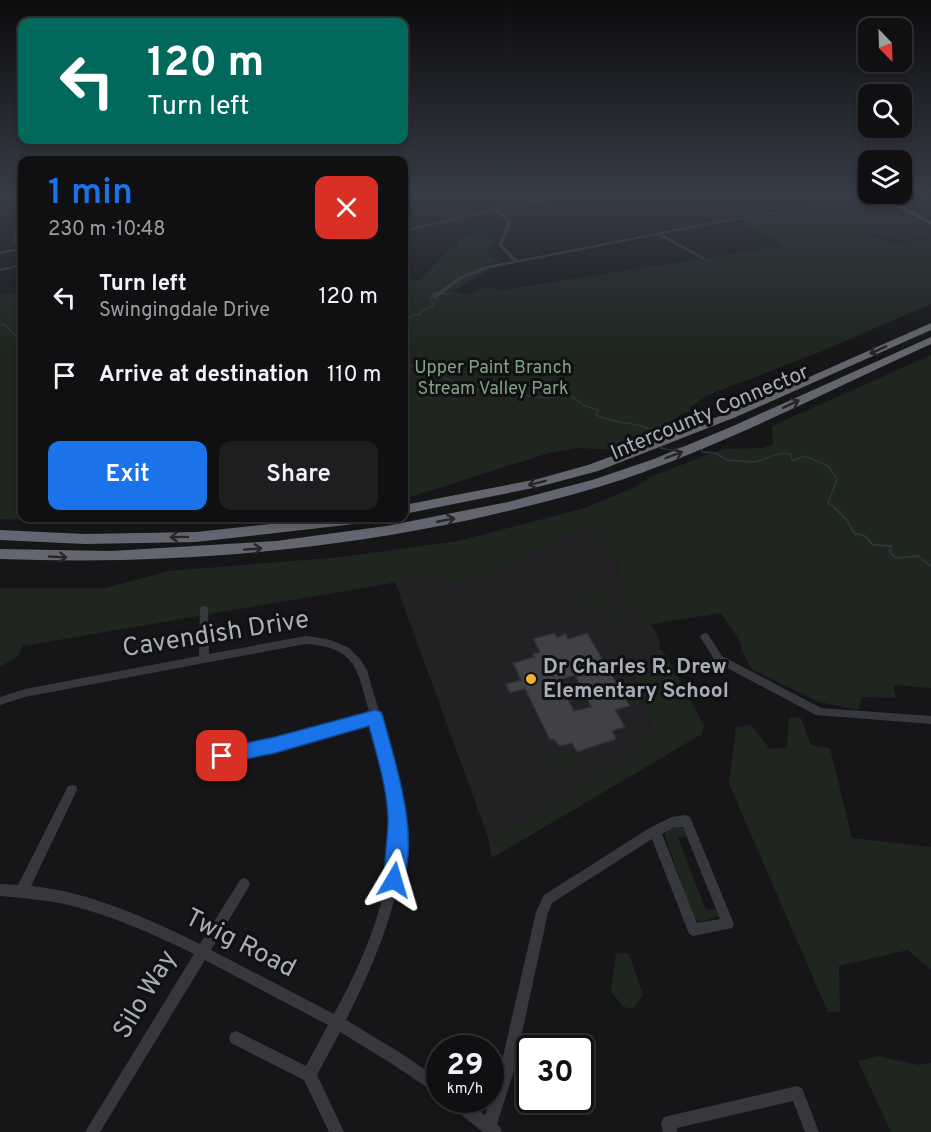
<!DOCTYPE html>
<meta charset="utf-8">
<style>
:root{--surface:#101012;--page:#1e1e20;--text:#f1f3f6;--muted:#9c9d9f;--line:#303032;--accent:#1a73e8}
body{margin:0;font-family:Overpass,sans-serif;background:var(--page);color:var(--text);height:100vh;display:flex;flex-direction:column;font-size:22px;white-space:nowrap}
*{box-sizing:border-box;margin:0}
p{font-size:20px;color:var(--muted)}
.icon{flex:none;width:33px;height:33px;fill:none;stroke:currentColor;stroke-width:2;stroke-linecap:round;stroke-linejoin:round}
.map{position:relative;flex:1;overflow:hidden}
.panel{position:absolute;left:18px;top:156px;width:390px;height:366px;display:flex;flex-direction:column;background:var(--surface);border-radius:12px;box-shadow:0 3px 9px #0003,0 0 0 2px var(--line)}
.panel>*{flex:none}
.hud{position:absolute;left:18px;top:18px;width:390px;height:126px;border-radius:12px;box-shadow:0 3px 9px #0003,0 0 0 2px var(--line);background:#00695c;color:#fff;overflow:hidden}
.needle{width:39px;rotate:157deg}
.tools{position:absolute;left:858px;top:18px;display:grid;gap:12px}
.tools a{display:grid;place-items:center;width:54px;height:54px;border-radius:12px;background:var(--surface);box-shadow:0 3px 9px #0003,0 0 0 2px var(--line);font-size:30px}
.speed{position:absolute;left:426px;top:1035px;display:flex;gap:12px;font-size:30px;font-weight:700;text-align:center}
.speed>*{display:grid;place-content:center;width:78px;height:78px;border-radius:50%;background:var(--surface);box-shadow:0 3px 9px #0003,0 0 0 2px var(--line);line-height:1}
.speed small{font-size:15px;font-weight:400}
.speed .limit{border:3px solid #111;border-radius:9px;background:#fff;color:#111}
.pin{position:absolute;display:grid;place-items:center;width:51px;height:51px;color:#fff;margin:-26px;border-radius:12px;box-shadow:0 3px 9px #0006}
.me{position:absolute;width:66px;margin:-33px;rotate:7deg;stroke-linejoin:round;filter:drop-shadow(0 0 4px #0008)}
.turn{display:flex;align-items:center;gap:21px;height:126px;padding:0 30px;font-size:27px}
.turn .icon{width:78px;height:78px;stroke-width:2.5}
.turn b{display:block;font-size:42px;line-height:51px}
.round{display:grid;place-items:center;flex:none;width:63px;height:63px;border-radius:12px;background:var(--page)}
.head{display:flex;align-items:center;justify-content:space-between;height:102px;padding:0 30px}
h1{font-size:36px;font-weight:600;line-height:45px;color:var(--accent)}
.action{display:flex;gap:12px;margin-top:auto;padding:12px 30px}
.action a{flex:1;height:69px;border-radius:12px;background:var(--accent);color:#fff;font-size:24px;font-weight:600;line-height:69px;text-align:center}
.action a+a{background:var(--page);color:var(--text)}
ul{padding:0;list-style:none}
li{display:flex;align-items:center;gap:18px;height:78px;padding:0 30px}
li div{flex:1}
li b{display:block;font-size:22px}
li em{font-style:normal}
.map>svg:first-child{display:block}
.built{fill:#222225}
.green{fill:#1e261f}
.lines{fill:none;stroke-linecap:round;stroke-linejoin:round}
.stream-far1{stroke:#2c353c;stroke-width:1.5}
.stream{stroke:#2c353c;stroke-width:2}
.building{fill:#404145;stroke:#303034;stroke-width:1.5;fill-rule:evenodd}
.minor{fill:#37383d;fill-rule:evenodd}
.primary{fill:#53555c;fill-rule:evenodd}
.motorway{fill:#63666e;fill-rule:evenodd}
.oneway{stroke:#26262a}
.route{fill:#1a73e8;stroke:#114b97;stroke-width:1.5}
.poi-dot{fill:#f2b134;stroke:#111113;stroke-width:2}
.labels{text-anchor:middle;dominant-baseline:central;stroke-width:6;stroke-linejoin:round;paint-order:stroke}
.far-park-label{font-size:18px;fill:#7fa381;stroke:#111113}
.street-label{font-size:21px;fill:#a8adb8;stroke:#111113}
.poi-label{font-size:21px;font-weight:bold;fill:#a8adb8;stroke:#111113;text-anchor:start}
.near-street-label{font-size:26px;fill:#a8adb8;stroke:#111113}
</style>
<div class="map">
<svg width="931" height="1132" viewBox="0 0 931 1132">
<rect width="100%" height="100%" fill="#161618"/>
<path class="built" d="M890,206l41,20v12l-34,3 -29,-9 -35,-17z
M586,527l13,8 8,9 10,18 3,15 8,16 30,42 2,11 -1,9 -6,8 -11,6 -8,14 13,28 5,21 -11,17 -20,16 -121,70 -12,2 -93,-255 118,-22z"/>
<path class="green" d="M860,203l13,6 -39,7 34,16 -2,1 30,11 35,-6v66l-111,48 -112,43 -17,12 -1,4 -10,4 -36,26 -24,9 -42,-2 -29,5 -145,46v-242l5,11 -5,10 15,3 29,-30 10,-6 -1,-7 23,-6 13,8 -6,13 12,9 -15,3 5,6 -36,20 15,4 15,-8 19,3 280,-44 -42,-26z
M22,294v224h191l-63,6 -150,-5v-225z
M931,355v333l-38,-3 3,13 -34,-1 -4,13 -39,-8 -68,-33 -9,-19 -2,-9 -19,-28 -74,12 -20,-17 -10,-46 -10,-18 -8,-9 -13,-8 -121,56 -44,-5 -398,68 -5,10 -18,11v-79h105l64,-17 172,-14 117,-16 127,-33 50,-21 17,-11 71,-27 40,-1 10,-3 -1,-19z
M585,587c23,3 28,10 38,29l-17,5 -12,-22 -17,4 1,-12z
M660,649l7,8 37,68 -2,9 -210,124 -4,-21 12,-2 121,-70 20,-16 11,-17 -5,-21 -14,-35 20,-13z
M789,717l12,1 10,27 19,3 22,90 79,9v123l-23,-20 -69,16 1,46h-12l-99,-228 7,-57 15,-2 19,24 17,-2z
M545,752h14l2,5 9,-2 6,2 3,5 -4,7 -18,7z
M680,827l4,2 2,8 -8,1 28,72 10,-1 3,7 -18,6 -7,-4 -29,-82 1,-6z
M616,953l13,1 14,41 -10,14 -9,-2 -13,-15z
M878,1056l41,9 12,-2v69h-40l-33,-71z"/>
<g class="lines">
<path class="stream-far1" d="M404,324l9,-9 7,-1 1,-4 13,-4 -5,-8 6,-5 16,1
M0,325h5l17,18
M404,360l8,6 65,24 17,-2 15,5 37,5 24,-3 15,11 14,4 -3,5c23,11 42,5 64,19l1,5
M661,444v4l10,2 14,-3
M702,447v5l13,1 14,8c9,-2 15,1 24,1 14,-1 24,-12 38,-8l1,7 13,-5 23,10 9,13 -9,24 8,5"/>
<path class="stream" d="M834,507l13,13 7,13 11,3 8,9 18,1 -1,7 6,5 22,-2 13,10"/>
</g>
<path class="building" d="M554,633l3,4 9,-3 2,5 19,-6 43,73 -15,4 10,17 -13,4 4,8 -39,13 -5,-9 -13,3 -5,-7 -4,1 -25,-51 -15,4 -4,-9 15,-4 -8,-17 21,-6 -1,-3 7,-2 -7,-13zM575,675l16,32 -17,4 -15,-31z"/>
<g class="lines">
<path class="minor" d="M584,192h11l-97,18 11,9 2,5 -9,21 16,15 210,-41 162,-24 2,1 -164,25 -66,13 42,23v2h-2l-44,-24 -168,33 -28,11 -27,20 -3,-2 1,-1 25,-19 29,-11 26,-5 -15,-16 9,-21 -1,-4 -12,-9 -90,21v-2l90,-22z
M931,204v2l-31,2 -2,-1z
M20,206l2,1 -4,33 4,7v4l-2,-1 -20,4v-2l18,-4 -4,-8 4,-33z
M22,264v2l-22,5v-2z
M204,606l3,1 1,2 1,45 96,-18 9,1 17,3 18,8 11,11 7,11c13,48 32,96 36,146 4,73 -25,140 -57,204l53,32 41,28v16l-51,-34 -49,-30 -23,43 27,57h-15l-25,-52 -73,-37 -2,-5 2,-5 5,-2 70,35 22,-41 -123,-65 -105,172h-15l109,-178c-41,-20 -81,-38 -125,-49 -23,-5 -46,-7 -69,-9v-12l18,1 50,-99 4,-1 4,1 1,4 -46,96c59,6 116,32 169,58l40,-64 4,-2 4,2 2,4 -2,4 -37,62 123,64c34,-62 60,-126 57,-197 -1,-32 -10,-64 -19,-95l-97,28 -65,13 -4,-2 -1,-3 1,-3 4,-2 65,-13 95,-26c-13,-43 -12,-67 -65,-70l-280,53 -25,8v-8l25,-8 174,-33 1,-47 1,-2z
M705,633l3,1 14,22 99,52 110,8v8l-115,-9 -100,-53 -16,-25 2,-3z
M686,815l4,2 44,107 -2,4 -39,8 -4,-2 -37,-95 -100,64 -4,10 -35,161 -16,50 3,3 2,5h-19l-34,-27 -2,-5h18l20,15 14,-41 37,-162 8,-17 107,-68 21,-10zM683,827l37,92 -23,4 -35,-89 11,-6z
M797,1086l5,2 17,44h-14l-12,-31 -116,27v4h-14l-2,-9 2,-5 5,-2z"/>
<path class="primary" d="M873,194h6l52,27v4z"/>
<path class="motorway" d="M931,323v7l-195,87 -138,54 -60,16 -134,27v-9l134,-26 50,-14 140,-52z
M931,337v7c-101,46 -201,98 -307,135 -51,17 -103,29 -155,41 -155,33 -311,45 -469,39v-10l111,2 165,-10 110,-15 122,-24 84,-22 62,-21 79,-33z
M326,518h44l-7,5 -167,19 -111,2 -85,-4v-10l85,4 111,-2z"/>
</g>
<defs><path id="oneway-shaft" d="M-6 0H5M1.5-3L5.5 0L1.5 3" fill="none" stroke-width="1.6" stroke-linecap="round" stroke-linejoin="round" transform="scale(1.5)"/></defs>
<g class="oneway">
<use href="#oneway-shaft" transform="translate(878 350) rotate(156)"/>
<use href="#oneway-shaft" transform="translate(791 404) rotate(-25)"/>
<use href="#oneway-shaft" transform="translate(674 455) rotate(-21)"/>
<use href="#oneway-shaft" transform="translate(537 483) rotate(166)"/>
<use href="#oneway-shaft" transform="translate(446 520) rotate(-11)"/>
<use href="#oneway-shaft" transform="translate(179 537) rotate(179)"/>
<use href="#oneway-shaft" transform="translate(253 549) rotate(-4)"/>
<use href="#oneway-shaft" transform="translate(58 557) rotate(3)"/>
</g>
<linearGradient id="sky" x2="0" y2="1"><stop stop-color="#0c0c0d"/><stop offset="0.55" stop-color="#363c48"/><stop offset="1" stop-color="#363c48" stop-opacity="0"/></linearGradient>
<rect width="931" height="351" fill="url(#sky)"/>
<path class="route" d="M375,710l6,2 2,5c13,49 38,121 18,170l-7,3 -7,-3c-6,-14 2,-51 1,-69 -1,-31 -11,-62 -19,-92l-94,27 -53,11 -6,-3 -2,-5 2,-6 6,-2 53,-11z"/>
<circle class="poi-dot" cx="531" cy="679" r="6"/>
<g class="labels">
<g class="far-park-label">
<text x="493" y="368">Upper Paint Branch<tspan x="493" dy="21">Stream Valley Park</tspan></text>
</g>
<g class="street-label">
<text transform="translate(710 413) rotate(-23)">Intercounty Connector</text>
</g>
<g class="poi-label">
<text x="543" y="667">Dr Charles R. Drew<tspan x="543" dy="24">Elementary School</tspan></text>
</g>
<g class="near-street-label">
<text transform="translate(216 635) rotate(-9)">Cavendish Drive</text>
<text transform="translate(240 944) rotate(27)">Twig Road</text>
<text transform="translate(146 995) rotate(-59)">Silo Way</text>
</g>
</g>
</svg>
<div class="tools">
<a><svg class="needle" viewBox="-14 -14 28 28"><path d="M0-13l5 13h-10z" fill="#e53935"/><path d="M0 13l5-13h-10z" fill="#9c9d9f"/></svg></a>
<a><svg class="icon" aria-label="search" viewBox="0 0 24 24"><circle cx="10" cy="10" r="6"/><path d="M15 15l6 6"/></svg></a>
<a><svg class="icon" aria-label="layers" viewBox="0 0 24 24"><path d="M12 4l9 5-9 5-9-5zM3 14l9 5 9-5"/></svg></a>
</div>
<div class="speed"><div>29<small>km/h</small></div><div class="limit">30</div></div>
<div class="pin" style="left:222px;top:756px;background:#d93025"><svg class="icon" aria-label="arrive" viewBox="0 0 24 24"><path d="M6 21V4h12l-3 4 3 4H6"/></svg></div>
<svg class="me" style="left:394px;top:880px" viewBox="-20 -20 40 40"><path d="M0-17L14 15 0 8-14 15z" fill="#1a73e8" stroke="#fff" stroke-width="4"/></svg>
<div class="hud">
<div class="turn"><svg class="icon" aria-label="left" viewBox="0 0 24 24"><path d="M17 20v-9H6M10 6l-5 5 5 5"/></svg><div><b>120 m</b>Turn left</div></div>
</div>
<section class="panel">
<div class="head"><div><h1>1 min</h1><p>230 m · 10:48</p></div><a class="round" style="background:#d93025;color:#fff"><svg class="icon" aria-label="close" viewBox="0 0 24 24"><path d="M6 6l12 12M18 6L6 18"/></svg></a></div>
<ul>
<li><svg class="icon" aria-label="left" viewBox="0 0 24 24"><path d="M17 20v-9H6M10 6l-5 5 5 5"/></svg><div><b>Turn left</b><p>Swingingdale Drive</p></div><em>120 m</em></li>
<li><svg class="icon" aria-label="arrive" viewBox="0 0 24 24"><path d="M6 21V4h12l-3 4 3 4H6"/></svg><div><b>Arrive at destination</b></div><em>110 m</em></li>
</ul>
<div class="action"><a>Exit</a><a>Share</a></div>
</section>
</div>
